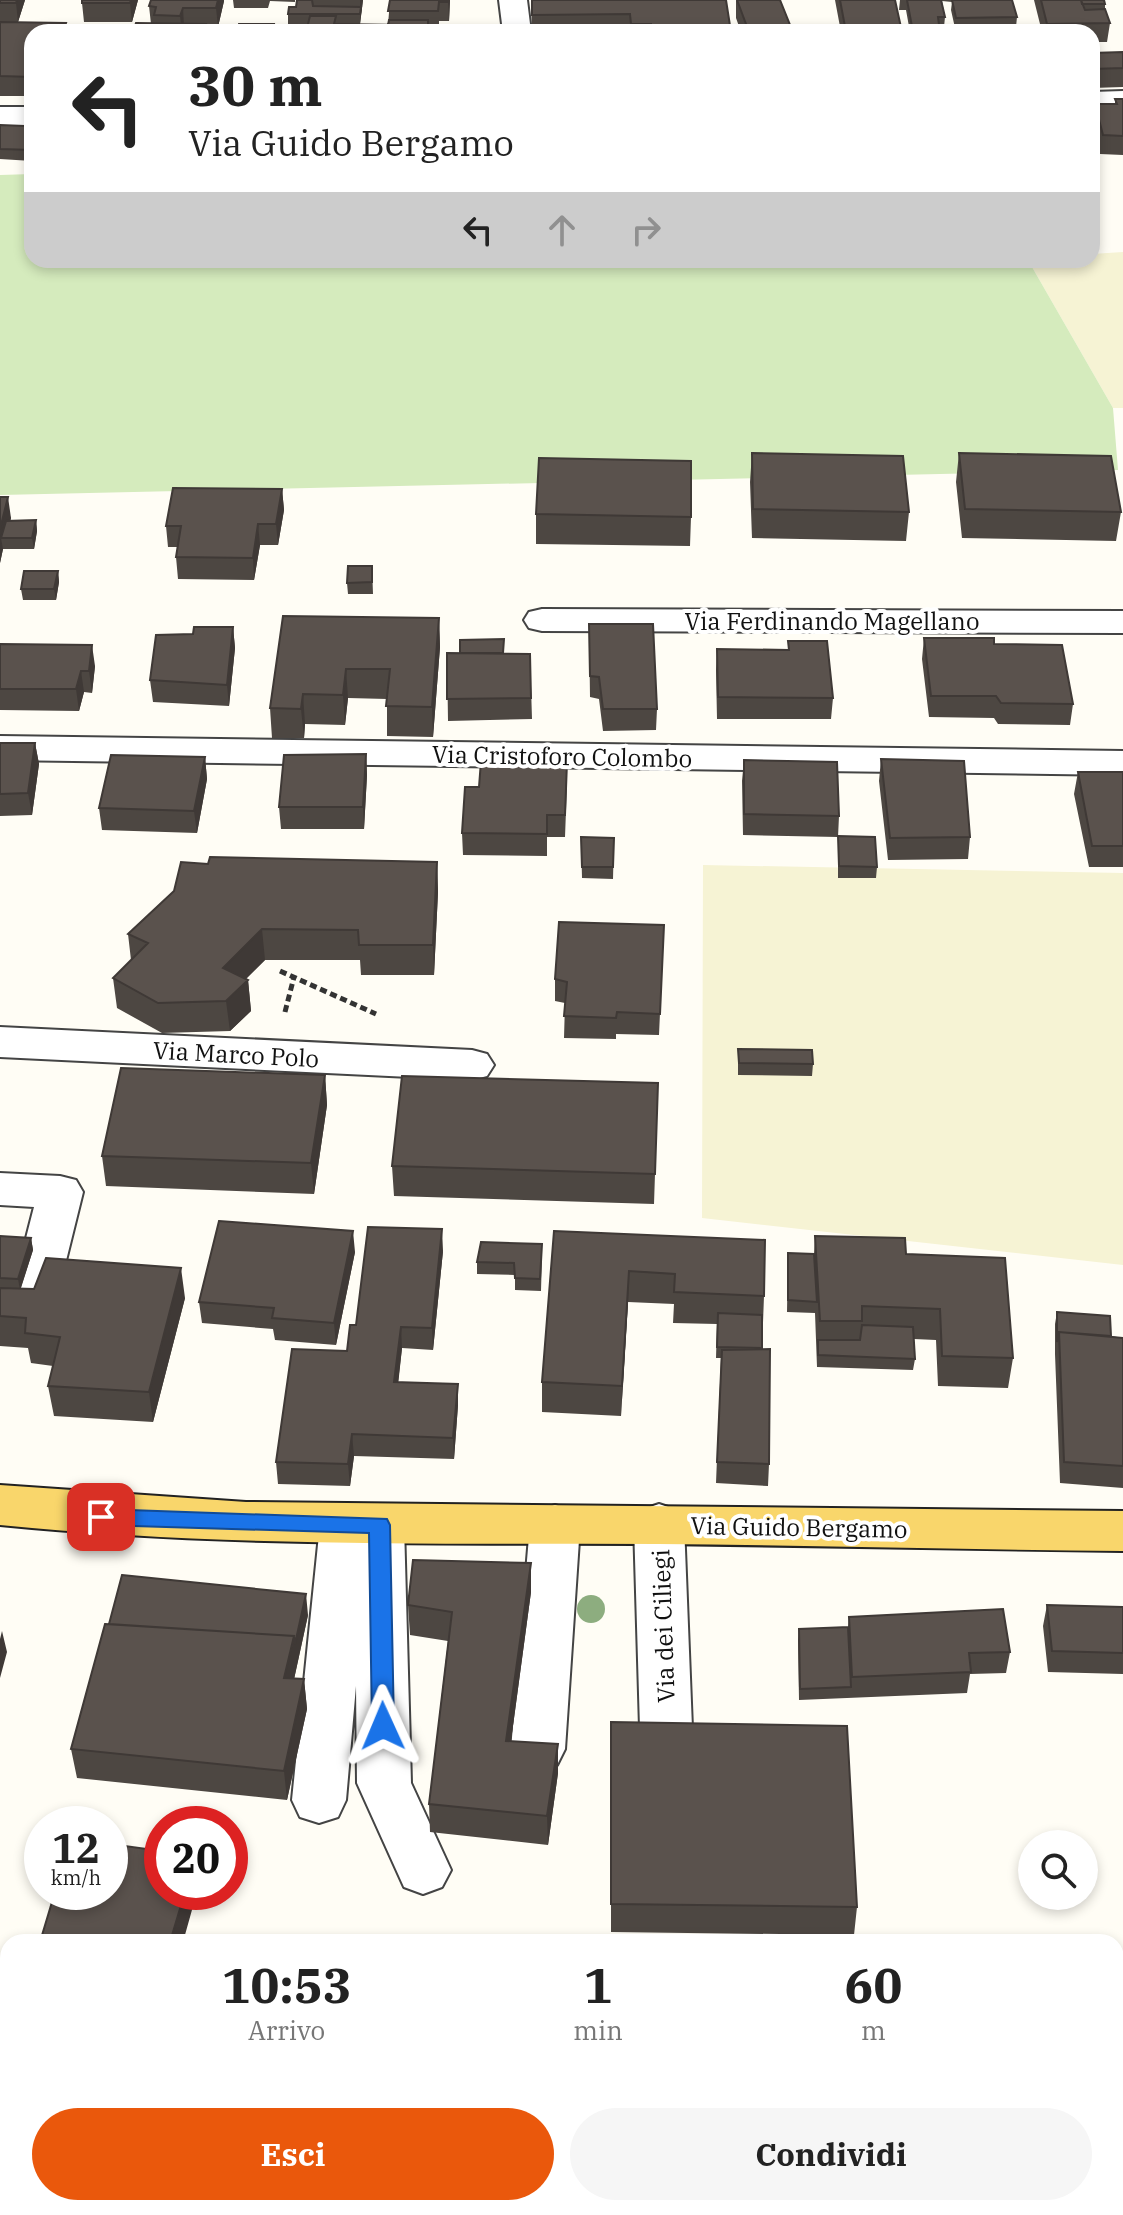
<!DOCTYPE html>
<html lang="it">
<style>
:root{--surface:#fff;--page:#f6f6f6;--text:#222;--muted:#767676;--accent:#ea580c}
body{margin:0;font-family:"IBM Plex Serif",serif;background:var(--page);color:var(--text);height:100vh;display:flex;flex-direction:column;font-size:30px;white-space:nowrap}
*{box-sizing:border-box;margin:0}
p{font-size:26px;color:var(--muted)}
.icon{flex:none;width:44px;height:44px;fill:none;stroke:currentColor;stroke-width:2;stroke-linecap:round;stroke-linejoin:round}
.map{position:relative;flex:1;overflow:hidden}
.panel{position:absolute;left:0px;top:1934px;width:1124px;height:282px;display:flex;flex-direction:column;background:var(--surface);border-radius:24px 24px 0 0;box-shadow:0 4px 12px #0003}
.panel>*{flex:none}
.banner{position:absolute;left:24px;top:24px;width:1076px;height:244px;border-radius:24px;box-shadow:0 4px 12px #0003;background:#fff;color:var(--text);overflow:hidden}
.fabs{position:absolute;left:1018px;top:1830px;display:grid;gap:16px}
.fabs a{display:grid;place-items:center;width:80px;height:80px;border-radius:50%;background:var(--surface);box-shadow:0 4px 12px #0003;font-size:40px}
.speed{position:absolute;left:24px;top:1806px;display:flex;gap:16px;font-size:40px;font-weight:700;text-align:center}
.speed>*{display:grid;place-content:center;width:104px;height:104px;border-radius:50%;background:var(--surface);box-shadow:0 4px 12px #0003;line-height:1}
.speed small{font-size:20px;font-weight:400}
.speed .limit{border:12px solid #d22;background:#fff;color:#111}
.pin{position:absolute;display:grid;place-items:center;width:68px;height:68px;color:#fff;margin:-34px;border-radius:16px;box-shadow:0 4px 12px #0006}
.me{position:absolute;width:88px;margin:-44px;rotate:359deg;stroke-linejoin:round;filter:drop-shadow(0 0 6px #0008)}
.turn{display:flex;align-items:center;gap:28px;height:168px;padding:0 32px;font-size:36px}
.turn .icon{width:104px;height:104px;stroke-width:2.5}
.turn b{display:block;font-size:56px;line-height:68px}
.lanes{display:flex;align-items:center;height:76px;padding:0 32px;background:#0003;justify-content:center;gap:40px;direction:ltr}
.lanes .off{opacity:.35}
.eta{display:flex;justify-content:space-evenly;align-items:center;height:136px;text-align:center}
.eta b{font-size:48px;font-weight:700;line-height:56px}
.primary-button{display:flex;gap:16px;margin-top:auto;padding:16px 32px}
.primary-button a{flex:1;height:92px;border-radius:48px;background:var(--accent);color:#fff;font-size:32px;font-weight:700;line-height:92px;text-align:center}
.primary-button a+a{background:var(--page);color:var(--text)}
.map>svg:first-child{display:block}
.farmland{fill:#f6f3d4}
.green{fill:#d5ebbd}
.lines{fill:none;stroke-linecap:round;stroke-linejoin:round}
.minor-casing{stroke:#444;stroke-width:4}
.major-casing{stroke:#222;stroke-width:4}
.path{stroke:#333;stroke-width:5;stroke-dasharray:7 4;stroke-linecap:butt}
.minor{fill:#fff;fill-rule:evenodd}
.major{fill:#f9d66b;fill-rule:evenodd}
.tree{fill:#8dad7f}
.wall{fill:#4d4742}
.shaded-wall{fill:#3f3936}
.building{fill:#5a524d;stroke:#3f3936;stroke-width:2}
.route{fill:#1a73e8;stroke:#114b97;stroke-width:2}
.labels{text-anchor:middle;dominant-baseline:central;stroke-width:8;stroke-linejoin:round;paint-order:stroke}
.street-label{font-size:24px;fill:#111;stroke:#fff}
</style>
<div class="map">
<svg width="1123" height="2215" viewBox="0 0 1123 2215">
<rect width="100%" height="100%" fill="#fffdf5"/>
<path class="farmland" d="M1123,252v156h-10l-85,-148h64v-6z
M703,865l420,8v392l-421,-47z"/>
<path class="green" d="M32,174v86h996l85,148 5,62 -1118,25v-320z"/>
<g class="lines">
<g class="minor-casing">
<path id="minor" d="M499,0h28l4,32h-28z
M1123,91v18l-31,1v-18z
M0,107h32v18h-32z
M542,609l581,2v22l-581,-2 -13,-3 -5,-8 5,-8z
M0,736l1123,15v24l-1123,-15z
M0,1027l472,23 15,4 7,11 -7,11 -15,4 -472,-23z
M0,1173l60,3 16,4 7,12 -24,97 -7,12 -16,5 -16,-5 -7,-12 21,-82 -34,-2z
M659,1504l18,6 7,14 8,204 -7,16 -19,7 -19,-7 -7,-16 -6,-204 7,-14z
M345,1505c19,6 33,-1 52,6l7,14 7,258 40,87 -9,17 -19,7 -19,-7 -47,-104 -1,-97 -10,114 -8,17 -19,6 -19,-6 -8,-17 28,-275 7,-14z
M555,1505l18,6 7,14 -15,224 -8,16 -19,7 -19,-7 -8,-16 19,-224 7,-14z"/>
</g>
<g class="major-casing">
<path id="major" d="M0,1485l246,17 877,9v40c-155,-1 -310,-6 -465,-7 -220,-1 -439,3 -658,-19z"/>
</g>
<path class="path" d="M280,971l96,43
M285,1012l9,-35"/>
<use href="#minor" class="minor"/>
<use href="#major" class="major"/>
</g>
<circle class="tree" cx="591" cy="1609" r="14"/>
<path class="wall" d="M0,0h25l-7,22 14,10v64h-32z
M138,0l-6,22h-48l-2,-19z
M233,0h62v2l-25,-1 -2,7h-34z
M297,0h66l-3,24 28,1 2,-25h60l-1,21h-10v5l-151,-2v-10l8,-7z
M531,0h195l5,32h-199z
M736,0l54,25 -1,7h-48l-5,-14z
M835,0h60l7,32h-61z
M900,0h112l5,17 -1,10 -61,1 -4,-18 1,-8 -10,-1 3,16 -1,10h-5l1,5h-30l-4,-22h-7z
M1034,0h70l1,4v5l5,14 -3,19h-15v-10h-50z
M224,1l-6,26h-12l1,5h-74l18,-8 -2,-18z
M1123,52v35l-31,1v-35z
M1115,99h8v56l-23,-1 -8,-30 3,-20h20z
M32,122v39l-32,-2v-34l25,1z
M752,453l157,59 -3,29 -154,-3 -2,-56z
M959,453l162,59 -5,29 -154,-3 -6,-56z
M282,489l2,21 -6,35h-18l-6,35 -76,-1 -2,-22 2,-10h-10l-2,-21z
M0,497l11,21 -1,3 26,-1 1,11 -3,18h-31l-3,14z
M536,514l155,3 -1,29 -154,-2z
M372,566l1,28h-25l-1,-11z
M58,571l1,11 -3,18h-33l-2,-11z
M439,618l1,29 -7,90 -46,-1v-37l-39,-1 -3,27 -40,-1 -1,14h-32l-2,-30z
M589,624l68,85 -1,21 -53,1 -4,-32 -9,-2z
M233,627l2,21 -6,58 -76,-4 -3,-22 43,-46z
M924,638l70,6 79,60 -3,21 -72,-1 -4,-6 -65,-1 -7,-58z
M788,641l45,57 -2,21h-114l-1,-49 1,-21 71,1z
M0,644l95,22 -3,27 -8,-1 -5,19 -79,-1z
M447,653l83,1 2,65 -84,2z
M0,743h35l4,21 -7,51 -32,1z
M366,754l1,21 -3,54h-83l-2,-22z
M205,757l2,22 -10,54 -95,-3 -3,-22z
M881,759l89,78 -2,22 -80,1 -9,-79z
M744,760l95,56 -1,21 -95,-2 -1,-54z
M1078,772h45v95h-34l-15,-73z
M567,784l-2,53h-18v19l-84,-1 -1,-22 17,-46z
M838,836l39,31 -1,11h-38z
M581,837l33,1 -1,41 -31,-1z
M437,862l1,30 -4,83h-73l-1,-15h-95l-19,19 2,1 3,31 -21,20 -68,2 -45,-25 -4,-30 18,-18 -3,-26 80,-70z
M664,925l-5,110 -43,-1v5l-52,-1 1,-35 -10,-2v-22z
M738,1049l75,15 -1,12 -74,-1z
M325,1075l2,30 -13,89 -208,-8 -4,-30z
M658,1083l-4,121 -260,-8 -2,-30z
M554,1231l210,65 -2,53 7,115 -1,22 -52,-3 5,-125h-5l1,-34 -44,-1 1,-19 -46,-2 -7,114 -79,-4v-30z
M0,1236l31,2 2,12 -12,38 164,10 -32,124 -99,-6 -6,-30 5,-20 -22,-3 -3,-15 -28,-2z
M815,1236l91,18 107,104 -5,30 -70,-2 -2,-46 -22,-1 1,20 -2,11 -96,-3 -2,-54 -28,-1 1,-59 26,1z
M443,1251l-10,99 -31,-2 -4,34 60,23 -4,54 -100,-3 -4,30 -72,-2 -2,-22 71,-111 9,-26z
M355,1252l-19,93 -61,-5 -2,-11 -71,-6 -3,-21z
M542,1256l-1,35 -26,-1v-15l-38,-1v-12z
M1057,1312l54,24 12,2v150l-63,-5 -5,-129v-30z
M531,1592l-20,149 47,3v29l-10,72 -118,-13 -1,-28 19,-163 -38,-6 -2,-30z
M1047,1605l76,2v67l-75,-2 -5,-46z
M308,1615l-14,64h10l3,30 -20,91 -210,-22 -6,-29z
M849,1617l161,35 -4,21 -36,1 -3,19 -168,7 -1,-60 1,-11 49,-2z
M611,1722l246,185 -3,28 -243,-3z
M1116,1977h7v238h-90l-1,-7h84z"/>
<path class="shaded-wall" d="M17,0h8l-7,22 -2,-19z
M131,0h7l-6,22 -2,-19z
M218,0h6v1l-6,26 -2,-19z
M360,0h3l-3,24z
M448,0h2l-1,21z
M183,8l1,19 -2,5 -2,-16z
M282,489l2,21 -6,35 -2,-21z
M8,497l3,21 -5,20h-5l2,11 -3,14v-34z
M36,520l1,11 -3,18 -2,-11z
M258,524l2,21 -6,35 -1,-22z
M58,571l1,11 -3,18 -2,-11z
M439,618l1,29 -7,90 -1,-30z
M233,627l2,21 -6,58 -2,-21z
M92,645l3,21 -3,27 -3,-22z
M346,669l2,29 -3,27 -2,-30z
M81,671l3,21 -5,19 -3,-22z
M303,694l2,30 -1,14 -3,-29z
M35,743l4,21 -7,51 -4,-22z
M366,754l1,21 -3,54 -1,-22z
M205,757l2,22 -10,54 -3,-22z
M437,862l1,30 -4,83 -1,-30z
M262,929l3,31 -39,38 -3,-30z
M248,980l3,31 -21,20 -4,-30z
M325,1075l2,30 -13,89 -3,-31z
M442,1229l1,22 -10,99 -1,-22z
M353,1231l2,21 -19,93 -2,-22z
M31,1238l2,12 -13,40 -2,-11z
M181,1268l4,30 -32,124 -4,-30z
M629,1271l-1,31 -7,114 1,-30z
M401,1327l1,21 -6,56 -2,-22z
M458,1384v21l-4,54 -1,-21z
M352,1434l2,22 -4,30 -2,-22z
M531,1563v29l-24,178 -1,-29z
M306,1594l2,21 -20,92 -4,-29z
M2,1631l5,21 -7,26v-39z
M304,1679l3,30 -20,91 -3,-29z
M558,1744v29l-10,72 -1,-29z
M185,1892h12l-14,50h-13z"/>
<path class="building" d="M0,0h17l-1,3h-16z
M82,0h49l-1,3h-48z
M151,0h67l-2,8h-33l-3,8 -26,-1 2,-8 -7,-1z
M297,0h15l1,6 48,1 -1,7h-72l1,-7h7z
M390,0h58v2h-9l-1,9h-50z
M532,0h194l5,32h-79l-1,-8h-20l-1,-10 -98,1z
M737,0h43l10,25 -11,1 3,6h-33z
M840,0h55l7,32h-56z
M907,0h34l4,17h-7l2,15h-27z
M952,0h60l5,17 -61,1z
M1041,0h40l4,10 20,-1 5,14 -63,1z
M1081,0h23l1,4h-23z
M310,16h26l-2,8 136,2 -1,6h-163z
M389,20h39v5h-40z
M0,22l66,1 -3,9h-31v45l-32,-1z
M136,23l70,1 -2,8h-71z
M239,24h35l-1,8h-36z
M1123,52v16l-31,1v-16z
M1115,99h8v37l-20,-1 -8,-31h22z
M27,122h5v28l-32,-1v-24l25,1z
M752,453l151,3 6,56 -156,-3z
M959,453l152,3 10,56 -156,-3z
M539,458l152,3v56l-155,-3z
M173,488l109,1 -6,35h-18l-5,34 -77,-1 5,-31h-15z
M0,497h8l-8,32z
M36,520l-4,18h-31l5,-17z
M348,566h24v16l-25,1z
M24,571h34l-4,18h-33z
M283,616l156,2 -7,89 -46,-1 4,-37h-44l-3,26 -40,-1 -2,15 -31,-1z
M589,624h64l4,85h-54l-4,-32 -9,-1z
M194,627h39l-6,58 -77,-5 6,-45 37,-1z
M924,638h70v6l68,1 11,59 -72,-1 -5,-7h-65z
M504,639l-1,14h-43v-13z
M788,641h39l6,57 -115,-1 -1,-48 72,1z
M0,644l92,1 -3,26h-8l-5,18h-76z
M447,653l83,1 1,44 -84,1z
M0,743h35l-7,50 -28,1z
M366,754l-3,53h-84l5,-52z
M111,755l94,2 -11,54 -95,-3z
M881,759l83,2 6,76 -80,1z
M744,760l93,2 2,54 -95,-2z
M481,761l86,1 -2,53h-18v19l-85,-1 3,-46h14z
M1078,772h45v74h-31z
M838,836l37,1 2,30 -38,-1z
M581,837l33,1 -1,29h-31z
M210,857l227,5 -4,83h-74l-1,-15 -96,-1 -39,39 25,12 -22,21 -68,2 -45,-25 35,-35 -20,-9 46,-43 7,-29 27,2z
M559,922l105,3 -4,89 -43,-2 -1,6 -52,-2 3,-34 -12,-3z
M738,1049l74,1 1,14 -74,-1z
M121,1068l204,7 -14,88 -209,-7z
M402,1076l256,7 -3,91 -263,-8z
M219,1221l134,10 -19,92 -62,-5 2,-10 -75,-6z
M368,1227l74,2 -10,99 -31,-1 -7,55 64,2 -5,54 -101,-4 -4,30 -72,-2 16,-113 55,2 3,-26h6z
M554,1231l211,9 -1,56 -90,-4 1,-18 -46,-3 -7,115 -80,-4z
M0,1236l31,2 -13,41 -18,-1z
M815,1236l90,2 1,16 99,4 8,100 -71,-2 -2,-47 -78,-3v15h-42z
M481,1242l61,2 -2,35 -25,-1 -1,-15 -37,-1z
M788,1253l26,1 3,48 -29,-2z
M46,1258l135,10 -32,124 -101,-6 12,-49 -35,-4 1,-15 -26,-2v-28l34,1z
M1057,1312l53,4 1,20 -52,-4 -2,10z
M718,1313l44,2v33l-45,-1z
M862,1325l51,2 2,32 -97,-4v-15h42z
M1059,1332l64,6v128l-59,-4z
M770,1349l-1,115 -52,-2 5,-112z
M413,1560l118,3 -25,178 52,3 -11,72 -118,-12 23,-192 -44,-7z
M122,1575l184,19 -11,50 -1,-8 -185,-12z
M1047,1605l76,2v46l-71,-2z
M1003,1609l7,43 -41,1 2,19 -119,5 -3,-60z
M105,1624l189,12 -10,42 20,1 -20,92 -213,-22z
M848,1627l3,60 -51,2 -1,-60z
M611,1722l236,4 10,181 -246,-3z
M110,1844l52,7v41h23l-15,50h-130l15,-50h55z
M1116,1977h7v74l-7,-45z
M1116,2051l7,1v163h-81l-1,-7h75z
M695,2208h180l1,7h-181z"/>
<path class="route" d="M101,1509l286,10 3,6 4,201 -3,6h-16l-3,-6 -3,-193 -268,-8 -10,-8z"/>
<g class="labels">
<g class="street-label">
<text x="832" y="621">Via Ferdinando Magellano</text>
<text transform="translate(562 756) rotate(1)">Via Cristoforo Colombo</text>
<text transform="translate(236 1054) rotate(3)">Via Marco Polo</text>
<text transform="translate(799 1527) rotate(1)">Via Guido Bergamo</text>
<text transform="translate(663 1626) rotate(-92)">Via dei Ciliegi</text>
</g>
</g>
</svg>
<div class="fabs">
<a><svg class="icon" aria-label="search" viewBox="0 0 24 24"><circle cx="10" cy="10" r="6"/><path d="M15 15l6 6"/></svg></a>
</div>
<div class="speed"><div>12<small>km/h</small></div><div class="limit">20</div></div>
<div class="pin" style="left:101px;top:1517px;background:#d93025"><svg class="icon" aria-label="arrive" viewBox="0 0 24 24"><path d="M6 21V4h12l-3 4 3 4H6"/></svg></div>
<svg class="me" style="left:383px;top:1726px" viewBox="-20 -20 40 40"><path d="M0-17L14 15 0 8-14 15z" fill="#1a73e8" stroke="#fff" stroke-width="4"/></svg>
<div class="banner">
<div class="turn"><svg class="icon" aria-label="left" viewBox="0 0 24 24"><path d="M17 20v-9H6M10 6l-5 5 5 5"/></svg><div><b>30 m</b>Via Guido Bergamo</div></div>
<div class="lanes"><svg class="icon" aria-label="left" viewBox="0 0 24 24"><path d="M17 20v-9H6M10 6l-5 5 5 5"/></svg><svg class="icon off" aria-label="ahead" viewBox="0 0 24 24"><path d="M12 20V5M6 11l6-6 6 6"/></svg><svg class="icon off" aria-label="right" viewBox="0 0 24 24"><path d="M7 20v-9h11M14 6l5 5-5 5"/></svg></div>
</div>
<section class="panel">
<div class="eta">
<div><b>10:53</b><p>Arrivo</p></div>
<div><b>1</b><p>min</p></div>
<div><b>60</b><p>m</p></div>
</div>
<div class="primary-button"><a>Esci</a><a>Condividi</a></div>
</section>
</div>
